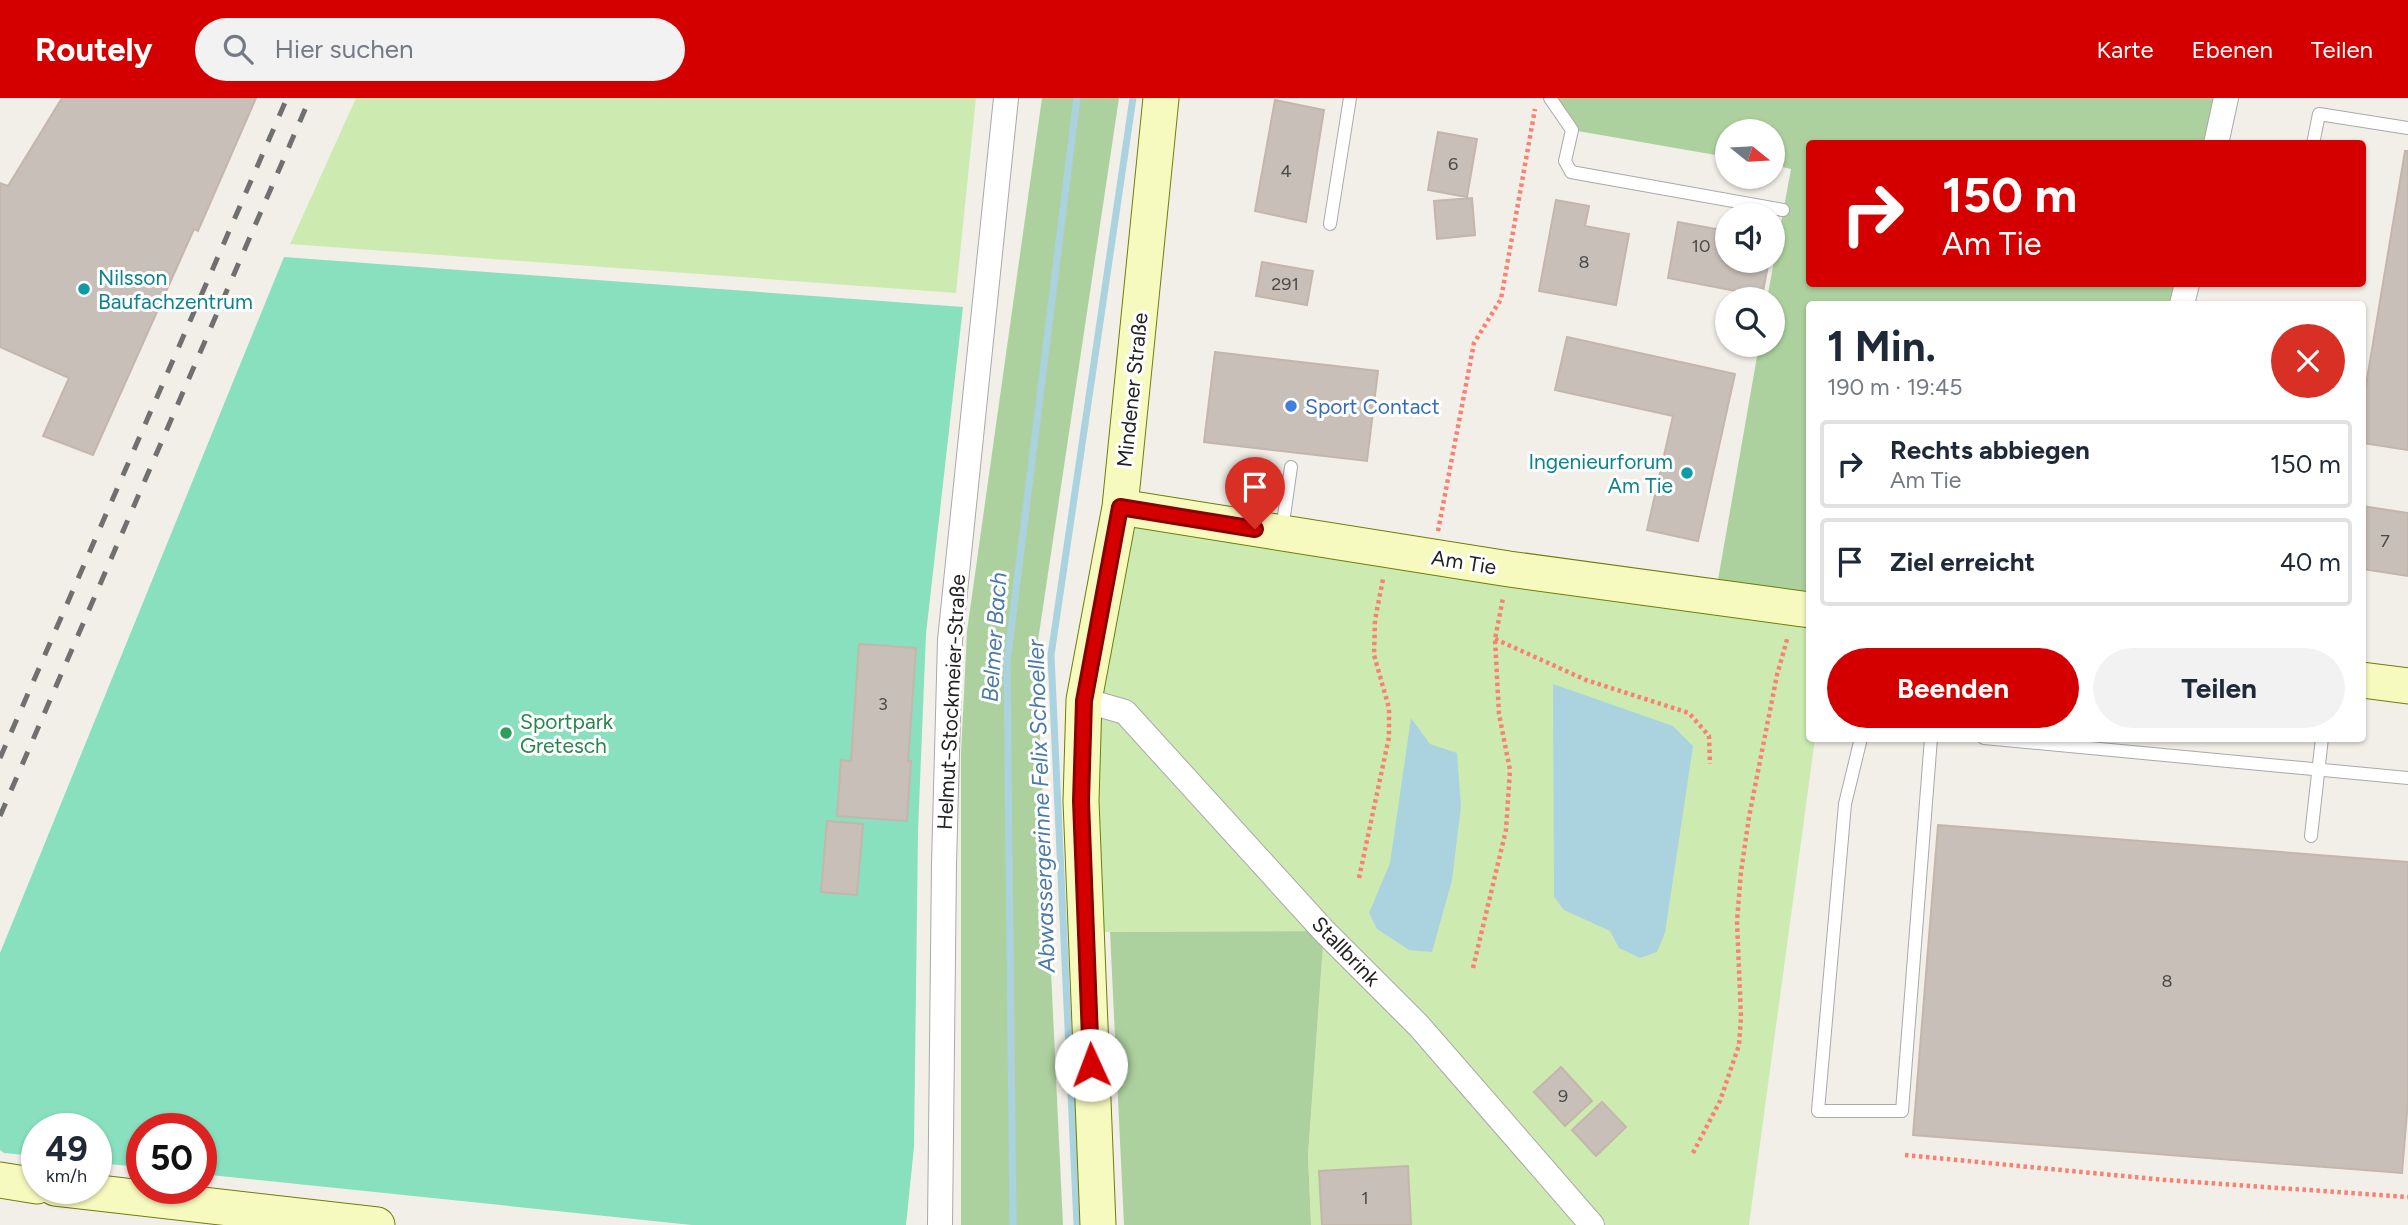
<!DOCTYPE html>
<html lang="de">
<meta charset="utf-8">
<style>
:root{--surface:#fff;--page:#f2f2f3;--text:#1f2937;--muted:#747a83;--line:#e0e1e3;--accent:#d40000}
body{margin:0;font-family:Figtree,sans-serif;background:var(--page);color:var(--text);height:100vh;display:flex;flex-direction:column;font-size:26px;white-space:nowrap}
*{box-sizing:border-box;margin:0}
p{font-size:23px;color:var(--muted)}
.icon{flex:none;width:38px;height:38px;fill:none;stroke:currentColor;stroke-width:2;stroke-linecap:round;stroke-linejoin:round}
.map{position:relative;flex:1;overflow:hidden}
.panel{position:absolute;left:1806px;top:203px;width:560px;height:441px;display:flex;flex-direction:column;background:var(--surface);border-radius:7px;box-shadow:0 2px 5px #0004}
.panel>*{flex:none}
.guide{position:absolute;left:1806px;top:42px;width:560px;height:147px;border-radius:7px;box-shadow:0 2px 5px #0004;background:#d40000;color:#fff;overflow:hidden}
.needle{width:46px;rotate:108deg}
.fabs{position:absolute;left:1715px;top:21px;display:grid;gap:14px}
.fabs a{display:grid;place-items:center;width:70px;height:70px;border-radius:50%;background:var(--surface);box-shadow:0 2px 5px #0004;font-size:35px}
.speed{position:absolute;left:21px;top:1015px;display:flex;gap:14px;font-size:35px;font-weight:700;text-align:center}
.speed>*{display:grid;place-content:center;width:91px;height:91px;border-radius:50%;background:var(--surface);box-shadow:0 2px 5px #0004;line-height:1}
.speed small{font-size:18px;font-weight:400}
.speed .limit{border:10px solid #d22;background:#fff;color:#111}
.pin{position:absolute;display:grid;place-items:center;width:60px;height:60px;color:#fff;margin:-72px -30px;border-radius:50% 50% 50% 0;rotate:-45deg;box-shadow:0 0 7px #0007}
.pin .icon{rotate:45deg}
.me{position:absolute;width:77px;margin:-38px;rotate:358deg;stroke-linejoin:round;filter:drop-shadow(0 0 5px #0008)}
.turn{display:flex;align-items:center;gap:24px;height:147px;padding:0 21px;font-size:32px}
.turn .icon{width:91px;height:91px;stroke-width:2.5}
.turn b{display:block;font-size:49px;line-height:60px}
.round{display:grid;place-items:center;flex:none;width:74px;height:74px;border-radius:37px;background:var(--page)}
.headline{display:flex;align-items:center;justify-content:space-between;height:119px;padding:0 21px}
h1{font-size:42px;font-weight:700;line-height:52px}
.primary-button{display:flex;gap:14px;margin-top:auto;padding:14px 21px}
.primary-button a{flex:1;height:80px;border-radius:42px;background:var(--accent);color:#fff;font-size:28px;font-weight:700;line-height:80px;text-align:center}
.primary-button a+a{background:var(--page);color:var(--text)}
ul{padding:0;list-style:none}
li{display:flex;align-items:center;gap:21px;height:88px;margin:0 14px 10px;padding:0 7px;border:4px solid var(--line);border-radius:7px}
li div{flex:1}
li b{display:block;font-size:26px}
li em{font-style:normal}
header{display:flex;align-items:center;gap:42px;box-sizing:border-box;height:98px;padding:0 35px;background:var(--accent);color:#fff}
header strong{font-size:33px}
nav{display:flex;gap:38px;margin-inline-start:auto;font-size:24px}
.search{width:490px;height:63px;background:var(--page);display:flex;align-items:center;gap:18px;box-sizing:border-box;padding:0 24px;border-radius:38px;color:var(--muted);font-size:26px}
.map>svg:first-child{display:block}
.grass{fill:#cdebb0}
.forest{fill:#add19e}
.pitch{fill:#88e0be}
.water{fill:#aad3df}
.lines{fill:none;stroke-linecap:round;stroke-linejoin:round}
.stream{stroke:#aad3df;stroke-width:7}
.building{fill:#c7bfb8;stroke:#c4b6ab;stroke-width:2}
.lane-casing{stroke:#a9a9a9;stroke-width:14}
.street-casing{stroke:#a9a9a9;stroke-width:26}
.secondary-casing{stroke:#707d05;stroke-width:37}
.path{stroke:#fa8072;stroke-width:4.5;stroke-dasharray:3.5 3.5;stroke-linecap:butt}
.lane{stroke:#fff;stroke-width:12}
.street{stroke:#fff;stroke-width:24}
.secondary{stroke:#f7fabf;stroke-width:35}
.rail{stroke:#707070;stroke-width:5;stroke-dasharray:14 14;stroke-linecap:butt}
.route-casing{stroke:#8a0000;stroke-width:18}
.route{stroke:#d40000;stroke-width:12}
.culture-dot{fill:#0f9aa8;stroke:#fff;stroke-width:2.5}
.shop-dot{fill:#3f7fe0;stroke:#fff;stroke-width:2.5}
.leisure-dot{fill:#2e9e5b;stroke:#fff;stroke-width:2.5}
.labels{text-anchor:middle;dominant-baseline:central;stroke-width:6;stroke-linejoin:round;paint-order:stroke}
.number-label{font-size:18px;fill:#4b4948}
.culture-label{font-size:21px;fill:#0d838f;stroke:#fff;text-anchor:start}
.street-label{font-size:21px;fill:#222;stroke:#fff}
.shop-label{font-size:21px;fill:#366cbe;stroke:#fff;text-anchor:start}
.leisure-label{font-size:21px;fill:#27864d;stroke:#fff;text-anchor:start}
.water-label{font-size:23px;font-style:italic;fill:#4a7aab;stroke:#fff}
</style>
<header>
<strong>Routely</strong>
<div class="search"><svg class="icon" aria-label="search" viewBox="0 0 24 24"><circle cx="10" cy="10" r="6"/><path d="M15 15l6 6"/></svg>Hier suchen</div>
<nav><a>Karte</a><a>Ebenen</a><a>Teilen</a></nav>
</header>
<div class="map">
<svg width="2408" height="1127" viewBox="0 0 2408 1127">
<rect width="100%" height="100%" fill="#f2efe9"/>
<path class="grass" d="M356,0h620l-20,195 -666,-49z
M1120,409l689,103 1,128 5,1 -66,486h-438l-3,-69 16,-225 -238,1 -5,-131z"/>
<path class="forest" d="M1042,0h77l-83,556 27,571h-102v-472l6,-122z
M1550,0h678l-10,45 -408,1v140h377l-4,20h-373l-1,304 -94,-11 44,-252h14v-46h-6l24,-130 -18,-4v-34h-46v26l-155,-27z
M1324,833l-16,225 3,69h-187l-14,-293z"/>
<path class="pitch" d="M284,159l679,50 -37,327 -8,197 -4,316 -8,78h-214l-491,-51v-45h-59v38l-46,-4v-34h-59v27l-33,-3 -4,-3v-197z"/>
<path class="water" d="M1553,586l120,42 20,20 -28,187 -8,19 -17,6 -21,-10 -9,-17 -46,-21 -10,-13z
M1411,620l19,26 27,9 4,53 -9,74 -20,72 -23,-2 -32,-21 -8,-16 21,-50z"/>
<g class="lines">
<path class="stream" d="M1013,1127l-6,-563 70,-564
M1077,1127l-26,-570 82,-557"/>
</g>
<path class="building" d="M62,0h194l-58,133 -4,-2 -101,226 -50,-19 26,-58 -69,-31v-164l8,3z
M1275,2l49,10 -18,112 -51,-11z
M1438,34l39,7 -10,58 -39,-7z
M2405,53h3v299l-46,-7v-34z
M1472,100l3,37 -38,4 -3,-38z
M1556,102l33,6 -4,20 44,8 -13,71 -77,-14z
M1678,124l49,9v30h42l-7,35 -94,-18z
M1262,164l51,9 -6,34 -51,-9z
M1567,239l168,37 -37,167 -51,-11 26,-114 -118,-26z
M1215,254l163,19 -11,90 -163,-19z
M2362,408l46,7v63l-46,-7z
M859,546l57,4 -8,113h3l-4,60 -70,-5 4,-56 10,1z
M827,723l36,3 -6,71 -36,-3z
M1938,727l470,37v238l-6,73 -489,-38z
M1561,969l31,34 -27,25 -31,-34z
M1602,1004l24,25 -30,29 -24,-26z
M1408,1068l3,59h-89l-3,-54z"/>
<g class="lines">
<g class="lane-casing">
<path id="lane" d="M1550,0l22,32 -7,31 6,11 212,38
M2313,46l6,-30 89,14
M1330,126l20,-126
M1282,432l9,-63
M1861,640l-16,66 -27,307h84l29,-373
M1984,640l424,40
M2311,738l11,-98"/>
</g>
<g class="street-casing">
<path id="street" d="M2216,46l10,-46
M2182,206l5,-20
M1084,602l41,12 199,219 95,95 173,199
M940,1127l4,-361 6,-224 56,-542"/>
</g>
<g class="secondary-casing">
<path id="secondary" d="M1120,409l389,62 301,41
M2362,582l46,6
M0,1082l37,6
M55,1090l322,37
M1098,1127l-17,-424 3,-101 36,-193 41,-409"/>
</g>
<path class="path" d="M1438,433l36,-188 27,-44 34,-190
M1495,541l91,41 103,33 20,23 1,28
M1359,780l30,-141v-29l-15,-53 1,-35 8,-41
M1473,870l33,-138 4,-60 -11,-56 -4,-75 8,-41
M1693,1055l27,-52 19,-56 2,-28 -4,-96 4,-49 8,-55 28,-142 11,-39
M1905,1057l260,25 243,17"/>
<use href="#lane" class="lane"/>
<use href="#street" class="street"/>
<use href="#secondary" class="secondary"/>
<path class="rail" d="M0,660l287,-660
M0,718l310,-718"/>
</g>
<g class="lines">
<g class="route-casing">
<path id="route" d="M1091,967l-10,-264 3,-100 36,-194 135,22"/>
</g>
<use href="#route" class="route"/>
</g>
<g class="culture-dot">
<circle cx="84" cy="191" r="7"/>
<circle cx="1687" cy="375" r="7"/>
</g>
<circle class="shop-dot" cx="1291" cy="308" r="7"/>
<circle class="leisure-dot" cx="506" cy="635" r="7"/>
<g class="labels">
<g class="number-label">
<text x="1453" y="66">6</text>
<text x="1286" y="73">4</text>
<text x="1701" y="148">10</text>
<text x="1584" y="164">8</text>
<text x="1285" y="186">291</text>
<text x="2385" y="443">7</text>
<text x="883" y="606">3</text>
<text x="2167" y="883">8</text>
<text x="1563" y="998">9</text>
<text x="1365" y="1100">1</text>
</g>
<g class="culture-label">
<text x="98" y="179">Nilsson<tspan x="98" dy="24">Baufachzentrum</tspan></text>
<text x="1673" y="363" text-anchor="end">Ingenieurforum<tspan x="1673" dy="24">Am Tie</tspan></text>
</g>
<g class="street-label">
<text transform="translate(1132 292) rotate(-84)">Mindener Straße</text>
<text transform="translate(1464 464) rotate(9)">Am Tie</text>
<text transform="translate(951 604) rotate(-87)">Helmut-Stockmeier-Straße</text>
<text transform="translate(1346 853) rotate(46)">Stallbrink</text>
</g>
<g class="shop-label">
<text x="1305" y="308">Sport Contact</text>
</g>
<g class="leisure-label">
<text x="520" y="623">Sportpark<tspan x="520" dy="24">Gretesch</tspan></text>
</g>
<g class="water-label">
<text transform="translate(994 539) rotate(-86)">Belmer Bach</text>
<text transform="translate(1041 708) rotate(-92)">Abwassergerinne Felix Schoeller</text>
</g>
</g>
</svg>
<div class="fabs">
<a><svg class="needle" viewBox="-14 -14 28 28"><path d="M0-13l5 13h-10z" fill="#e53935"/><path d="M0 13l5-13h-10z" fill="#747a83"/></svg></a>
<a><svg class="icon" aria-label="sound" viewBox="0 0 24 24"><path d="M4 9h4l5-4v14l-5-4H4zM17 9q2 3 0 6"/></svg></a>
<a><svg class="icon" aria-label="search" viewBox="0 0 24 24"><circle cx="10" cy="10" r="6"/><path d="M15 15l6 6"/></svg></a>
</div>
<div class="speed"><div>49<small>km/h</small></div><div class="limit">50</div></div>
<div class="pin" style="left:1255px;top:431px;background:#d93025"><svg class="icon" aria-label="arrive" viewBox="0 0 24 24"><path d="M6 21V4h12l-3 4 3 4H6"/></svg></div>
<svg class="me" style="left:1091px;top:967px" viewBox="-20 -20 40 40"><circle r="19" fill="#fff"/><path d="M0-13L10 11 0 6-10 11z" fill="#d40000"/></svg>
<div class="guide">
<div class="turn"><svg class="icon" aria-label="right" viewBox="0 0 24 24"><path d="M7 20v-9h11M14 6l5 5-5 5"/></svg><div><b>150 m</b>Am Tie</div></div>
</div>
<section class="panel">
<div class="headline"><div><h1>1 Min.</h1><p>190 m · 19:45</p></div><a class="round" style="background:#d93025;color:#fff"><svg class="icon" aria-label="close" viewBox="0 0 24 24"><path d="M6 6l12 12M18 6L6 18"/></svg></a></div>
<ul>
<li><svg class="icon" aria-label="right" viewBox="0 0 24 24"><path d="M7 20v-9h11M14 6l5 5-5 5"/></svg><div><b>Rechts abbiegen</b><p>Am Tie</p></div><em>150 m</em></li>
<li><svg class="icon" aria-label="arrive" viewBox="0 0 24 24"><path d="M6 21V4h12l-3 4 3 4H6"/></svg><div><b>Ziel erreicht</b></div><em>40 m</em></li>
</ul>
<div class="primary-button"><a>Beenden</a><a>Teilen</a></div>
</section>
</div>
